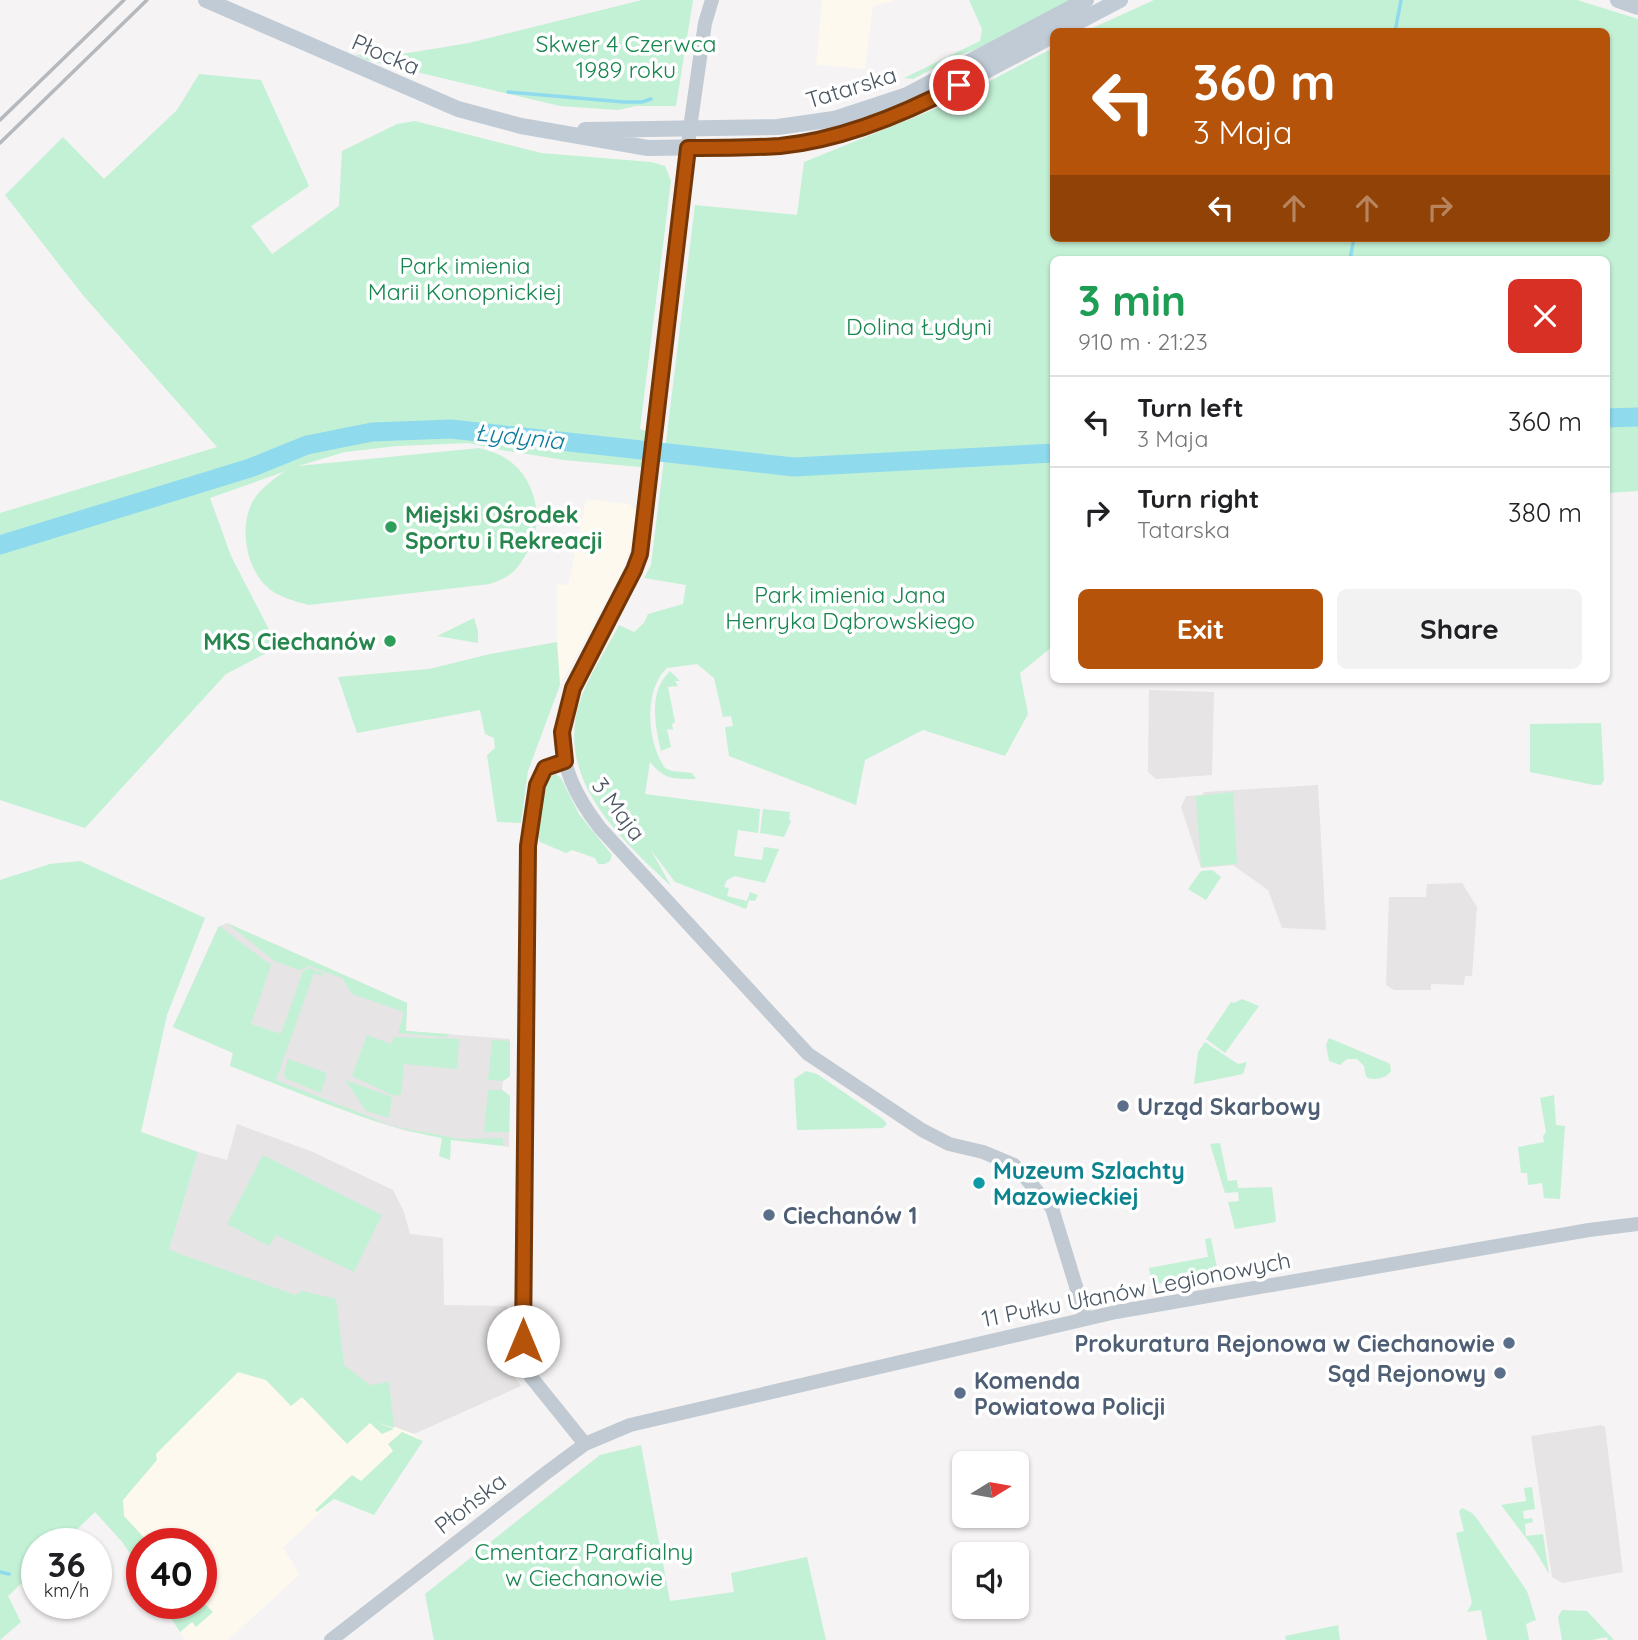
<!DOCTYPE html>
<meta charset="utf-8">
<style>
:root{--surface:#fff;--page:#f2f2f2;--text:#202124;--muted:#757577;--line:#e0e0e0;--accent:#b45309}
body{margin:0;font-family:Quicksand,sans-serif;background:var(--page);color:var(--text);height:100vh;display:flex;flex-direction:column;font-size:26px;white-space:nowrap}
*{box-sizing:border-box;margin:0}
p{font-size:23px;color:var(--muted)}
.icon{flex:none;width:38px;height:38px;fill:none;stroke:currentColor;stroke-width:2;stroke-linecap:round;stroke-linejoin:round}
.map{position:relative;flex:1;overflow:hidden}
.side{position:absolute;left:1050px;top:256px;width:560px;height:427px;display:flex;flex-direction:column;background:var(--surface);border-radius:10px;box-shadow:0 2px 5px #0004}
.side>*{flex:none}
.hud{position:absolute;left:1050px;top:28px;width:560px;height:214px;border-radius:10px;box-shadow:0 2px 5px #0004;background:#b45309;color:#fff;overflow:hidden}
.needle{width:46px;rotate:79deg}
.fabs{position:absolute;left:952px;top:1451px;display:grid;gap:14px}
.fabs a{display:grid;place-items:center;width:77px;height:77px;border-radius:10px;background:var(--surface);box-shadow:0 2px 5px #0004;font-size:35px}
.speed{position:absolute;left:21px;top:1528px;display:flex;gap:14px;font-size:35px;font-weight:700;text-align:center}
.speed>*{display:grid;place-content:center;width:91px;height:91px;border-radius:50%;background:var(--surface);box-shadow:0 2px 5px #0004;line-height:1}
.speed small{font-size:18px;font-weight:400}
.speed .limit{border:10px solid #d22;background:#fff;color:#111}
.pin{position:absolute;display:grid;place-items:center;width:60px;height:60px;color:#fff;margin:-30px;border:4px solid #fff;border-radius:50%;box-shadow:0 2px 7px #0007}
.me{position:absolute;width:77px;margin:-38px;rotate:0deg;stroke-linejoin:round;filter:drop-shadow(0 0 5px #0008)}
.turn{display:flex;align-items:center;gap:24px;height:147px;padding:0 28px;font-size:32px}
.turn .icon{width:91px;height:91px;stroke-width:2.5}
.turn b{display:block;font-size:49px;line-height:60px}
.lanes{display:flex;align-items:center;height:66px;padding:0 28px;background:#0003;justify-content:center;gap:35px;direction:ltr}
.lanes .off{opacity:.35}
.round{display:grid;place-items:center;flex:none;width:74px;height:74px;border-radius:10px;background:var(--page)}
.summary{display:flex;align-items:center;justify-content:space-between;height:119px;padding:0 28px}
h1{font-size:42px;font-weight:700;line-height:52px;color:#1e9e55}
.button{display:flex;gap:14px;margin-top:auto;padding:14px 28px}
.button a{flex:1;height:80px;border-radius:10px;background:var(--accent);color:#fff;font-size:28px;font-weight:700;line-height:80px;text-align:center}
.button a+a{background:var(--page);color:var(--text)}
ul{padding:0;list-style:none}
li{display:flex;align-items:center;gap:21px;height:91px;padding:0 28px;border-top:2px solid var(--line)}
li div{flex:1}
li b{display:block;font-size:26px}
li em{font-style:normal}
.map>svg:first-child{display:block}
.commercial{fill:#fdf9ef}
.education{fill:#e6e4e5}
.green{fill:#c3f1d5}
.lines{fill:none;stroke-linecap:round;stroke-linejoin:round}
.stream{stroke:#90daee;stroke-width:3.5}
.river{stroke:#90daee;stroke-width:19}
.tertiary{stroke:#c1cad2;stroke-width:14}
.secondary{stroke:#c1cbd6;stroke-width:16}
.rail{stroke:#b5b8bd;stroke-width:3.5}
.route-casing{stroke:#753606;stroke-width:18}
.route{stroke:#b45309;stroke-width:12}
.leisure-dot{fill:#2e9e5b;stroke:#fff;stroke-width:2.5}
.service-dot{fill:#5c6f8a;stroke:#fff;stroke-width:2.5}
.culture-dot{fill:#0f9aa8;stroke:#fff;stroke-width:2.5}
.labels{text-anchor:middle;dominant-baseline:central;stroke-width:7;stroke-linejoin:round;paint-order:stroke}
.park-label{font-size:23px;fill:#17864f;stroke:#fff}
.street-label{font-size:23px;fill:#4a5661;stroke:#fff}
.leisure-label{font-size:23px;font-weight:bold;fill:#27864d;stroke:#fff;text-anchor:start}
.service-label{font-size:23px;font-weight:bold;fill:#4e5e75;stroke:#fff;text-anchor:start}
.culture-label{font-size:23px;font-weight:bold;fill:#0d838f;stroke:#fff;text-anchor:start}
.water-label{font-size:24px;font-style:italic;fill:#0c7c9b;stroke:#fff}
</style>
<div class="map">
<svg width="1638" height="1640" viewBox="0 0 1638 1640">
<rect width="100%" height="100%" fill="#f5f3f3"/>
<path class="commercial" d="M822,0h73l-22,6 -8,63 -49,-4z
M586,499l44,5 6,9 -5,33 -10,28 -61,111 -3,-43v-58l11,1z
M239,1372l33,9 142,53 9,7 -49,74 -40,-16 -51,49 17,26 -72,66h-43l-24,-37h40v-59h-59v28l-19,-29 -28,-31z"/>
<path class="education" d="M1149,690l65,2 -2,83 -56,4 -8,-7z
M1318,785l8,145 -44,-2 -14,-38 -35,-25 -32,3 -20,-61 5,-11 16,-1 2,-3z
M1462,883l15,24 -5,69h-7l-1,9 -33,-1v6h-37l-8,-5 3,-88h37l1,-13z
M227,923l180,80 -1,28 104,8v37l-7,5 -1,9 8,6 -1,51 -103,-16 -35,-11 -141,-54 3,-13 -60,-26 45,-100z
M237,1124l76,28 80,38 11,22 6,22 33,4 1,67 63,1v52l4,14 10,14 -107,48 -142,-53 -103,-131 29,-98 29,8z
M1601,1425l4,2 18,145 -60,11 -11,-6 -21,-141z"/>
<path class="green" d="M642,0h51l-17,106h-40l-18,4 -58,-4 -194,-46 -11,-5 53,-2 61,-10z
M969,0h103l-88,47 -25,8 -46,24 -9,-1 76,-37 2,-12z
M1154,0h423l61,19v472l-31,2 -1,-234h-552l-1,387 -33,27 8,41 -23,42 -82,-26 -58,30 -9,45 -127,-49 -4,-29 8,-1 -2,-10 -8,1 -9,-39 -17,-14 -30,4c-24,22 -20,75 -2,100l7,3 20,2 4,6c-23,0 -31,1 -46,-17l-5,32 115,15 -2,24 -20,-3 -4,26 28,4 2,-13 15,2 -14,34 -30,-7 -8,4 -3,7 5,1 -2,8 20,5 3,-9 8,3 -3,6 -6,-1 -3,9 -71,-27 -24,-32 20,36c-51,-48 -117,-107 -91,-185 9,-26 26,-51 39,-76l15,7 10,-9 4,-9 35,-10 3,-19 -42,-7 7,-13 44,-360 102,10 7,-53 138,-56 111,-58 1,190h552v-206l-520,-1z
M199,74l62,6 48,106 -58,40 21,28 67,-48 3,-55 55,-27 18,-3 126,32 110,9 14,4 6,15 -31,248 15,6 -4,33 -87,-8 -69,-11 -26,-6 -72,3 -52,6 -47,14 181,-18c7,2 15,4 21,7 34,17 46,62 29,94 -5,9 -11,20 -20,26 -5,4 -13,6 -19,9l-181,21c-15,-4 -32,-8 -44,-20 -21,-22 -27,-66 -8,-90 9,-11 19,-18 29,-24l-76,27 21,58 47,91 -52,27 -141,154 -85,-28v-287l217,-66 -135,-153 -77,-99 58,-58 41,42 73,-69z
M474,618l4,13v12l-41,-7z
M557,642l3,43 -32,86 -7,52 -24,-1 -10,-67 8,-7 -1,-10 -9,-4 -5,-24 -123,23 -19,-56 91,-8 61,-15z
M670,671l10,10h-5l3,5 -10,1 7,35 -3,2 1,6 -6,-1 4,18 -10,4c-6,-26 -13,-59 9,-80z
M1601,723l3,57 -3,5h-7l-64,-13v-48z
M556,774l5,4 18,36 33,41 -2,6 -5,3h-7l-3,-6 -23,-8 -6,3 -26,-11c-7,-18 1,-46 6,-64z
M1233,792l4,72 -36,3 -5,-71z
M763,809l27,3 -1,7 2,2 -7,16 -24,-4z
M80,861l125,57 -38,97 -26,117 57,20 -29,98 126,45 7,-4 34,8 8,66 26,20 19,-3 5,46 -18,-6 18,7 -12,5 -12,-11 -23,21 -45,-47 -11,9 -25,-26 -28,-8 -82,82 1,6 -34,40 1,16 25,27 -7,1v28l-19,-29 -28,-31 -32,31 -26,1v25l-29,27 13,26 -21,18v-760l50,-16z
M1212,870l9,7 -15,23 -18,-11 13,-18z
M227,923l180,80 -1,28 44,3 -5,3 -47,-4 6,-21 -52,-18 -10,-16 -33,-12 -9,4 -24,-8z
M219,926l52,39 -20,59 30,10 22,-63 6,-3 14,5v3l-9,-3 -38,107 117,46 66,13 44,-1v8l-52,-6 -1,20 -11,-4 3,-18c-73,-14 -142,-45 -212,-72l3,-13 -60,-26z
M1242,999l17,7 -34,47 -19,-14 25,-37 3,1z
M367,1035l24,9 3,-7 65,2 -2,30 -53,-5 -3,30 -7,2 -42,-20z
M1329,1038l57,24 4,2 1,7c-5,8 -18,10 -25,6l-2,-11 -7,-7h-10l-7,6 -11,-4 -3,-16z
M492,1040l18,1v35l-7,5 -15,-1z
M1205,1042l33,22 9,-2 -4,12 -49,10 4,-32z
M288,1059l39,14 -6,20 -36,-15 -1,-5z
M806,1071l11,3 66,45 4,5 -4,4 -86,2 -3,-51z
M345,1080l47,17 -3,21 -23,-7z
M488,1090h14l8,6 -1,36h-25z
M1554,1095l2,30 9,1 -5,73 -16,-1 -2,-15 -14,2 -1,-12h-6l-3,-26 26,-5 -1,-6 3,-4 -6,-34z
M1220,1143l8,38 9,-1 1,8 34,-1 4,35 -41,7 -7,-27 11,-1 -1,-9 -13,1 -15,-49z
M263,1155l119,60 -28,57 -78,-37 -7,11 -42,-22z
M1211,1238l6,30 -9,2 1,4 -57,11 -3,-17 59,-11 -3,-18z
M402,1432l21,9 -49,74 -40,-16 -17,13 -2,-2 37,-35 9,6 32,-30 -5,-7z
M641,1445l29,156 64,-9 -3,-19 76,-16 19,83h-392l-9,-46 175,-139z
M1532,1487l3,22 -12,2 1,8 8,-1 1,4 -8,2 1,12 17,-2 6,40 -16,-27 -32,-42 25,-4 -2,-13z
M1462,1508l10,5 6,7 49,71 9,29 -10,4 3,16h-42l-6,-30 -14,2 5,-9 -16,-70 8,-2 -5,-20z
M201,1600l12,12 -17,15 -4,-5 -12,10 -19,-29h40z
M1562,1610l25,1 27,29h-6l-1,-3 -15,3h-30l-4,-23z
M1338,1625l2,15h-54l-1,-4z"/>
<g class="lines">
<path class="stream" d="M1395,32l6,-32
M508,92l116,10h18l9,-3
M1350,259l4,-21
M0,1572l9,2"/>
<path class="river" d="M1606,418l32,-1
M0,545l250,-77 57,-23 65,-13 79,-3 343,38 260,-14"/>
<path class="tertiary" d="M712,0l-7,23 -15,105 -50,425 -6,17c-13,25 -26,51 -40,76 -38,73 -47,113 6,182l208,226 114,76 27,14 34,8 31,13 38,43 34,111
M565,761l-20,7 -8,17 -9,61 -5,513 8,18 54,67
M331,1640l215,-167 39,-29 45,-19 486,-113 473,-82 49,-6"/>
<path class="secondary" d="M206,0l252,109 63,17 127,22 133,-2 57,-12 48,-15 49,-21 119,-63
M1618,0l20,7
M1059,32l61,-32
M585,130l193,-3 56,-8 73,-24 179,-95"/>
<path class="rail" d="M0,120l124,-120
M0,143l147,-143"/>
</g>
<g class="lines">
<g class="route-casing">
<path id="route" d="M523,1341l5,-495 9,-61 8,-17 20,-7 -3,-29 11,-44 61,-118 6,-16 48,-406c30,0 61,0 92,-2 62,-6 124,-32 179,-61"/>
</g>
<use href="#route" class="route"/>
</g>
<g class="leisure-dot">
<circle cx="391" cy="527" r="7"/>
<circle cx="390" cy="641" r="7"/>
</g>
<g class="service-dot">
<circle cx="1123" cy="1106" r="7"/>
<circle cx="769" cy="1215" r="7"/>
<circle cx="1509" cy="1343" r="7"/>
<circle cx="1500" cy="1373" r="7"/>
<circle cx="960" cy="1393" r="7"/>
</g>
<circle class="culture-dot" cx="979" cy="1183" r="7"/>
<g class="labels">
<g class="park-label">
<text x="626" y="43">Skwer 4 Czerwca<tspan x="626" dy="26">1989 roku</tspan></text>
<text x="465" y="265">Park imienia<tspan x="465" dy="26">Marii Konopnickiej</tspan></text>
<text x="919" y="326">Dolina Łydyni</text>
<text x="850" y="594">Park imienia Jana<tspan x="850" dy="26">Henryka Dąbrowskiego</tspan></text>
<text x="584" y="1551">Cmentarz Parafialny<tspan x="584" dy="26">w Ciechanowie</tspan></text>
</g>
<g class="street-label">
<text transform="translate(386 54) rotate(23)">Płocka</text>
<text transform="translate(851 87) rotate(-17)">Tatarska</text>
<text transform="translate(619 809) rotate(53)">3 Maja</text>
<text transform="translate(1136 1289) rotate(-11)">11 Pułku Ułanów Legionowych</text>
<text transform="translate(470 1503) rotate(-38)">Płońska</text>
</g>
<g class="leisure-label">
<text x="405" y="514">Miejski Ośrodek<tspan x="405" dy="26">Sportu i Rekreacji</tspan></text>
<text x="376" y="641" text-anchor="end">MKS Ciechanów</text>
</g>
<g class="service-label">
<text x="1137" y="1106">Urząd Skarbowy</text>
<text x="783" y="1215">Ciechanów 1</text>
<text x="1495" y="1343" text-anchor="end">Prokuratura Rejonowa w Ciechanowie</text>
<text x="1486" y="1373" text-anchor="end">Sąd Rejonowy</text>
<text x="974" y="1380">Komenda<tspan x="974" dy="26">Powiatowa Policji</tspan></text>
</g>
<g class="culture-label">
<text x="993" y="1170">Muzeum Szlachty<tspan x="993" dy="26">Mazowieckiej</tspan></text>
</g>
<g class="water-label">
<text transform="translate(519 436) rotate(6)">Łydynia</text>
</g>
</g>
</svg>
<div class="fabs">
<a><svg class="needle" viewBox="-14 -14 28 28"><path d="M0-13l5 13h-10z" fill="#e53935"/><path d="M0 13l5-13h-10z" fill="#757577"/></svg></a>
<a><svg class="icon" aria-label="sound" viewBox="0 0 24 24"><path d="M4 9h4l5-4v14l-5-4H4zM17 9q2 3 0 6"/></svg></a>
</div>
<div class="speed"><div>36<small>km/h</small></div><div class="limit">40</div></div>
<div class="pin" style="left:959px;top:85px;background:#d93025"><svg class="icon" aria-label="arrive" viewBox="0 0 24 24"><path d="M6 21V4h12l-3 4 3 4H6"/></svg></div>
<svg class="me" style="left:523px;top:1341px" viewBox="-20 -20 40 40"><circle r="19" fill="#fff"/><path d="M0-13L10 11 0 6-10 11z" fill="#b45309"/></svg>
<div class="hud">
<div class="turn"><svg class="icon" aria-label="left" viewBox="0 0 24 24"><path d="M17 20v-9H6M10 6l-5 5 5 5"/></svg><div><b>360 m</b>3 Maja</div></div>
<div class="lanes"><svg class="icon" aria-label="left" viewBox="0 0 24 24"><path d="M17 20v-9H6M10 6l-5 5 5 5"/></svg><svg class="icon off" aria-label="ahead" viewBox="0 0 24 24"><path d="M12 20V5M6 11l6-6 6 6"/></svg><svg class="icon off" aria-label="ahead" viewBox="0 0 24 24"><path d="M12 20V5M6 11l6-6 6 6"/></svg><svg class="icon off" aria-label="right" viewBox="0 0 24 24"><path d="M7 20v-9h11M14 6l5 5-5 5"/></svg></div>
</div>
<section class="side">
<div class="summary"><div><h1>3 min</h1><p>910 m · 21:23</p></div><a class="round" style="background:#d93025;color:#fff"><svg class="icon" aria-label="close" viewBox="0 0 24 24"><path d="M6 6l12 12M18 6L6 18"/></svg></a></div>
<ul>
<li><svg class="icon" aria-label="left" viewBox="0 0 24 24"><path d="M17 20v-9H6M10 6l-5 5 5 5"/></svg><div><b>Turn left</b><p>3 Maja</p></div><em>360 m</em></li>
<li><svg class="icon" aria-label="right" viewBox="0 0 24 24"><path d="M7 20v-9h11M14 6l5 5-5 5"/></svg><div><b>Turn right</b><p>Tatarska</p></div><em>380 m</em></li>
</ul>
<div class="button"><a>Exit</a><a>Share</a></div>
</section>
</div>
